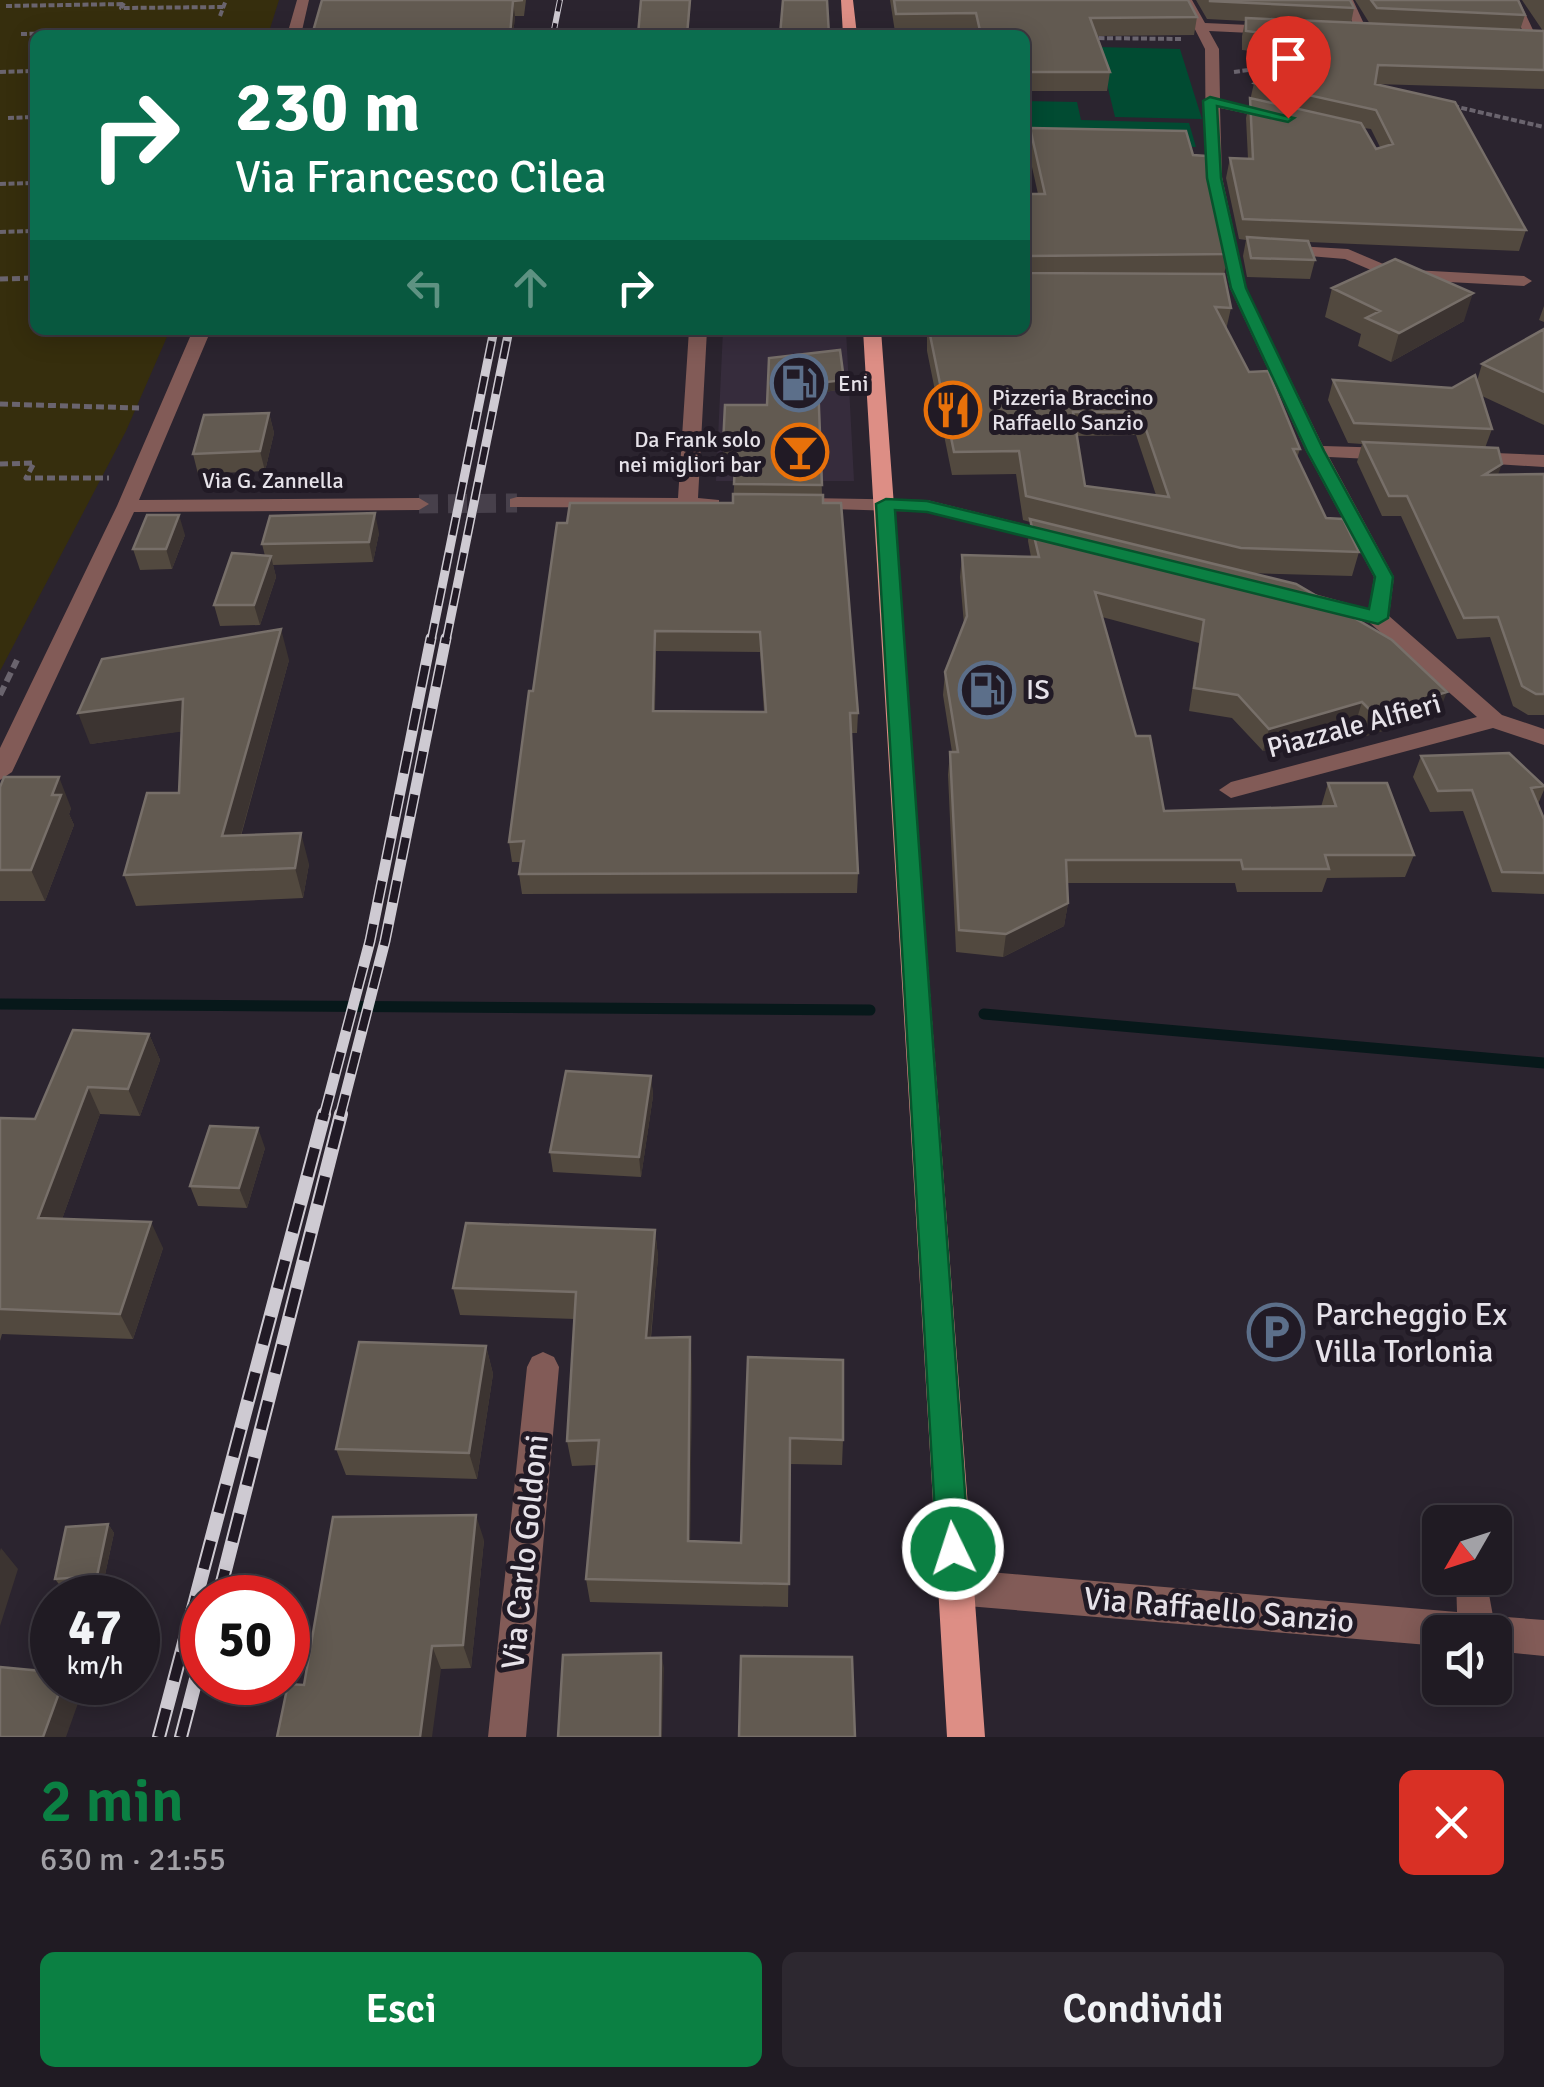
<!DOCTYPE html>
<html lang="it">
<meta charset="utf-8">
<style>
:root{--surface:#201b23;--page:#2d2830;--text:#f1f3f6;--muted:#a2a1a6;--line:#3d3941;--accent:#0b8043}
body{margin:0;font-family:Signika,sans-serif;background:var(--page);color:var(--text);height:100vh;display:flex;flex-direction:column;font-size:38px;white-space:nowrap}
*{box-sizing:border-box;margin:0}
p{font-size:32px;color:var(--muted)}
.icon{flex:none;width:55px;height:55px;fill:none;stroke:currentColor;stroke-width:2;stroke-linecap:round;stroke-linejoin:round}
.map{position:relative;height:1737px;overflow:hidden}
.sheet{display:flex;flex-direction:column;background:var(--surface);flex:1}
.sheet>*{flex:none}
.guide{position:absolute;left:30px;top:30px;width:1000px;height:305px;border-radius:15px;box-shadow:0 5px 25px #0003,0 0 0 2px var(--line);background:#0b6e4f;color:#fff;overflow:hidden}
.needle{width:65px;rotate:231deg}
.tools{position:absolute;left:1422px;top:1505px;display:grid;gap:20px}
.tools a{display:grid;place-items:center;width:90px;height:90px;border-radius:15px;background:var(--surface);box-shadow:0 5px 25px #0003,0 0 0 2px var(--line);font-size:50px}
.speed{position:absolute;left:30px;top:1575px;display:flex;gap:20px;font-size:50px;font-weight:700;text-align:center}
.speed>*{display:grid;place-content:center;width:130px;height:130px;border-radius:50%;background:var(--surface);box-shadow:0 5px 25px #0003,0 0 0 2px var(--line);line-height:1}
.speed small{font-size:25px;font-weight:400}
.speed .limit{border:15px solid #d22;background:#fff;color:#111}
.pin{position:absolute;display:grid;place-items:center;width:85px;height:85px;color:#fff;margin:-102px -42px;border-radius:50% 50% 50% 0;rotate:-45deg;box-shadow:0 0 10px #0007}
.pin .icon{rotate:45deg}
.me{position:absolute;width:110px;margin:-55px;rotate:356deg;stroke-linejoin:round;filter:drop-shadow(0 0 8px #0008)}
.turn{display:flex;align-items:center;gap:35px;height:210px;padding:0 40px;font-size:45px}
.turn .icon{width:130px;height:130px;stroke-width:2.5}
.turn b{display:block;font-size:70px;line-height:85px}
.lanes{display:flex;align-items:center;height:95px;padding:0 40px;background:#0003;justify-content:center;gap:50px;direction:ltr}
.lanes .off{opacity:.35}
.round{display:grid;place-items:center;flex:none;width:105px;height:105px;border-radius:15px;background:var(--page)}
.overview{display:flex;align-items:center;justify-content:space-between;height:170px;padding:0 40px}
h1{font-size:60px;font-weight:600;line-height:75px;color:var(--accent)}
.primary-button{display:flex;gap:20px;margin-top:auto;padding:20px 40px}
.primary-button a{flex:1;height:115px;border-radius:15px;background:var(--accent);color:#fff;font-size:40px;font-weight:600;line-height:115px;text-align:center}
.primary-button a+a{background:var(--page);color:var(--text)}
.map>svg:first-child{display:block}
.built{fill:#362c3c}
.green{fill:#014b32}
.sand{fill:#362e0d}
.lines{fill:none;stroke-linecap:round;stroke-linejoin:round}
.stream{stroke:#07181a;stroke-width:11}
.minor-tunnel{stroke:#47404b;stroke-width:19;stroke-dasharray:19 10;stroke-linecap:butt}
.path-far2{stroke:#6a646e;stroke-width:4;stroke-dasharray:6 2.5;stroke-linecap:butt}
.path-far1{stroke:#6a646e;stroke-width:5;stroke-dasharray:8 4;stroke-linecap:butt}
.path{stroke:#6a646e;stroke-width:6;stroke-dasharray:10 5;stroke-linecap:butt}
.minor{fill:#825b57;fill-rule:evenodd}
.major{fill:#dd8e85;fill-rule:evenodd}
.rail-far3-casing{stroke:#cecad2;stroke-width:6}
.rail-far2-casing{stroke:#cecad2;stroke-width:9}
.rail-far1-casing{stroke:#cecad2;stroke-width:11}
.rail-casing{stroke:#cecad2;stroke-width:14}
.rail-far3{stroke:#211a25;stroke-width:4;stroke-dasharray:12;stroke-linecap:butt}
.rail-far2{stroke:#211a25;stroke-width:6;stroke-dasharray:18;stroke-linecap:butt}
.rail-far1{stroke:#211a25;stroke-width:8;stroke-dasharray:22;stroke-linecap:butt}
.rail{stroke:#211a25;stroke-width:10;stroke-dasharray:29;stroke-linecap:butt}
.wall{fill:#52493f;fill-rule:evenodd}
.shaded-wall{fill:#3c3431}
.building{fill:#625a51;stroke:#776f69;stroke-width:2.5;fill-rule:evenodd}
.route{fill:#0b8043;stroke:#07532c;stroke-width:2.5}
.labels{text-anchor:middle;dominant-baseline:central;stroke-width:10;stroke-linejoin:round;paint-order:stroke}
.far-poi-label{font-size:22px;fill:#e6e2e9;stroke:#211a25;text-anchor:start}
.far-street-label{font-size:22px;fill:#e6e2e9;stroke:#211a25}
.poi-label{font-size:28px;fill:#e6e2e9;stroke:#211a25;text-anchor:start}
.street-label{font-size:28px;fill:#e6e2e9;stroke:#211a25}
.near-poi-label{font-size:32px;fill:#e6e2e9;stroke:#211a25;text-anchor:start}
.near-street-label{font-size:32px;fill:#e6e2e9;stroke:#211a25}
</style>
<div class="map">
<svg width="1544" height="1737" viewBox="0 0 1544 1737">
<rect width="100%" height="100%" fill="#2b242f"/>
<path class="built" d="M723,330h123l8,151h-138z"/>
<path class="green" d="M1098,47l82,2 22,70 -87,-2z
M1025,101l52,1 4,18 108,3 7,24 -168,-4z"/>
<path class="sand" d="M0,0h279l-11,35h-233v295h135l-44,101 -126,240z"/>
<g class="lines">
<path class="stream" d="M0,1004l870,6
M984,1014l560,49"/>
<path class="minor-tunnel" d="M419,504l98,-1"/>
<path class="path-far2" d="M124,3l-3,5 103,-1
M6,6l118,-2
M220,16l6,-16
M21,34l197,-4
M1090,38l93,1
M0,72l35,-1
M1234,72l51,-7
M1453,106l91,21
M8,118l27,-1
M0,184l35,-1
M0,232l35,-1
M27,278h8"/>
<path class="path-far1" d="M0,279l35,-1
M0,404l139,4
M0,464l34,-1 -8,15h83"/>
<path class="path" d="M0,695l17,-35"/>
<path class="minor" d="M297,0h12l-8,35h-14z
M1180,0h12l13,23 69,3 7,4 -7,4 -65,-3 10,18 1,50 68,18 -7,4 -61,-13 2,69 24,111 77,158 68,2 10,6 -10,6 -62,-3 65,120 -5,39 113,99 42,14v16l-51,-17 -262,70 -12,-8 12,-8 246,-65 -107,-94 -80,-23 -4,-5 11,-6 72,20 5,-32 -68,-126 -76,-163 -24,-111 -1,-128z
M1341,0h12l17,37h-10z
M1507,0h12l21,45h-10z
M1279,245l69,4 47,20 129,7 8,5 -8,5 -132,-7 -47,-20 -72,-6v-6z
M193,330h18l-72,170 280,-2 10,6 -10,6 -285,2 -122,260 -12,8v-32l117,-242z
M689,330h18l-9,168 21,2v8l-209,-1v-8l7,-2 161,1z
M1471,452l73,3v12l-80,-5v-8z
M807,498l120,2 138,34 3,4 -10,6 -131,-32 -127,-4v-8z
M543,1352l11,5 5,10 -33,370h-38l39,-370 5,-10z
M955,1569l502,43 -1,-34h30l7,38 51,4v36l-49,-5v-19h-55v14l-485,-41 -12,-6 -6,-12 6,-12z"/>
<path class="major" d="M841,0h12l4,35h-14z
M863,330h18l104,1407h-38z"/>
<g class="rail-far3-casing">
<path id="rail-far3" d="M553,35l7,-35"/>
</g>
<g class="rail-far2-casing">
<path id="rail-far2" d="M431,641l63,-311
M446,641l63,-311"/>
</g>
<g class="rail-far1-casing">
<path id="rail-far1" d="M324,1116l46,-175 61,-303
M340,1116l45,-175 61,-303"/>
</g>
<g class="rail-casing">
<path id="rail" d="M218,1598l123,-484
M159,1737l165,-623
M181,1737l21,-81"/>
</g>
<use href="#rail-far3" class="rail-far3"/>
<use href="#rail-far2" class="rail-far2"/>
<use href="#rail-far1" class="rail-far1"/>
<use href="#rail" class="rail"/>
</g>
<path class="wall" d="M322,0h204l-2,16h-9l-2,19h-201z
M890,0h298l9,17 -3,18 -97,1 13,36 -3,19h-82v-56h-49l-1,-4 -80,1z
M1196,0h154l4,8 -3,15 19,1 -15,-24h163l7,15 -5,15 23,1 -21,-31h22v89l-169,-5 151,146 -7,21 -211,-9 7,18 -5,19 -63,-2 -4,-21 3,-16 -7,-1 -13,-61 4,-20 18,1 -2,-41 8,-35 36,-28 -48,-5v-14l3,-15 -38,-2zM1364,128l7,1 9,18 -4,2z
M1030,128l198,126 -4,21 7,33 -5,22 23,42 51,77 -3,9 29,60 33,34 -7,24 -104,-3 190,141 -72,22 -11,-11 -92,26 -31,-33 -43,-7 10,-68 -97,-26 34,119 28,75 157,-4 7,-24 86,72 -9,22 -78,1 -5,14h-85l-2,-9h-168l1,20 -4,23 -61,31 -47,-5 -8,-177 2,-23h2l-9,-57 2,-23 19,-47 -4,-48 2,-22 69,2 -3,-16 2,-19 -7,-2 -7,-46 -64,1 -25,-124v-21h98v-136h13l-10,-45zM1136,435l20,60 -71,-9 -8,-50z
M1332,288l132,33 -73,41 -33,-16 3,-12 -36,-17z
M1544,306v16l-5,-2z
M1544,329v96l-62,-29 10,33 -7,19 13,27 46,-1v241h-16l-15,-9 -23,-69 -33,2 -56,-123h-19l-25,-54 5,-18 -14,-1 -20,-43 5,-20 119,8 25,-7 5,-17z
M769,358l74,31 -24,4 3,102 36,218 -1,20h-6l7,140 -1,20 -335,1 -3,-20 1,-12h-8l-3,-20 24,-151 34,-168 166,-20 3,-48h-13v-10l44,-40zM656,651l104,1 4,60 -109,-1z
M269,413l5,20 -9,38 -67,3 -5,-20z
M379,533l-6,29 -100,3 3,12 -16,48 -40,1 -6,-21 51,-49 -3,-12z
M185,535l-13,34 -32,1 -7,-21z
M289,660l-48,176 68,28 -6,34 -167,8 -12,-31 55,-82 3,-62 -92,13z
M1421,756l123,30v4l-6,14 6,15v75l-52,-2 -29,-81 -33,1 -17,-35z
M0,787l71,21 -2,6 5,11 -29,76h-45z
M149,1034l11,26 -20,56 -40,-2 -38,105 101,29 -30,91 -131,-5 -2,7v-223l35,1z
M651,1076l2,20 -12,81 -88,-5 -3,-20z
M265,1148l-18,60 -49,-2 -8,-20z
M655,1230l3,27 -7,81 41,26 -2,177 51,2 7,-186 95,83 -1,25 -52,-1 -2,143 -198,-5 -4,-23 11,-114 -25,1 -5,-25 8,-122 -115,-4 -7,-27z
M486,1346l7,28 -16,105 -131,-4 -10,-26z
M108,1524l6,9 -11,51 -42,3 -6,-8z
M484,1540l-13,128 -30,1 -137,16z"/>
<path class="shaded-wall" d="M690,0h1l-3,35h-1z
M513,1l2,15 -2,19h-3z
M1473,293l-9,28 -73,41 8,-29z
M844,380l-1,9 -25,4v-10z
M269,413l5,20 -9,38 -5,-20z
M1502,464l-7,19 -11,-8z
M375,513l4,20 -6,29 -4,-20z
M179,515l6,20 -13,34 -6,-20z
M271,556l5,21 -16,48 -6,-20z
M281,629l8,31 -57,207 -10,-31z
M655,631l1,20 -2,81 -1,-21z
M1447,692l-9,22 -72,22 8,-22z
M183,699l10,31 -103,14 -12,-31z
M1362,702l-7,23 -92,26 6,-22z
M59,777l12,31 -2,6 5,11 -29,76 -14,-31 21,-75z
M301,833l8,31 -6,34 -8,-30z
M1068,903l-4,23 -61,31 3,-23z
M149,1034l11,26 -20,56 -12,-27z
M651,1076l2,20 -12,81 -2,-20z
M88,1087l12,27 -47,130 -15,-26z
M258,1128l7,20 -18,60 -8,-20z
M151,1222l12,26 -30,91 -13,-25z
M655,1230l3,27 -10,107 -2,-26z
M690,1337l2,27 -2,201 -2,-24z
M486,1346l7,28 -16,105 -8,-26z
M476,1515l8,25 -13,128 -8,-23z
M108,1524l6,9 -11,51 -6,-8z
M1,1548l17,21 -18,57v-75z
M432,1646l9,23 -9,68h-12z
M661,1653l3,15 -2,69h-2z
M63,1682h11l8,10 -16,45h-23z"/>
<path class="building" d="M322,0h201l-10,1 -3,34h-198z
M641,0h49l-3,35h-49z
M783,0h44l2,35h-49z
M894,0h294l9,17 -107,1 20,54h-85v-37h-44l-5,-22 -80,1z
M1210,0h140l4,8 -144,-7z
M1371,0h147l7,15 -148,-7z
M1246,18l298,13v39l-166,-5 -3,19 80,18 71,128 -283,-11 -13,-61 23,1 -3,-61 111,25 15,26 17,-5 -17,-34 -122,-27 58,-44 -66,-8z
M1030,128l156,3 7,24 13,1 22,98 -200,2 -3,9v-71h20z
M1247,237l61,4 7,19 -64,-2z
M1395,259l78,34 -74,40 -33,-15 14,-7 -48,-23z
M1025,271l3,2 196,1 7,34 -16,-1 34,65 19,-1 32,78h-7l33,69 17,1 16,33 -118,-4 -215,-52 -7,-45 -65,1 -25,-122h96zM1073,412h67l29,85 -84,-11z
M1544,329v63l-62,-28z
M840,350l4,30 -26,3 4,102 -88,-1 2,-39h-13l2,-40h42l2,-47z
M1475,375l17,54 -138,-6 -21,-43 119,8z
M269,413l-9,38 -67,3 11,-39z
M1363,442l135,6 4,16 -18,11 60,-1v220h-8l-14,-8 -24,-69 -34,1 -57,-122h-18z
M733,494l90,1v8h18l17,210h-8l8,160 -339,1 5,-33 -15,1 20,-151h4l24,-168h10l3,-20h163zM655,631l105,1 6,80 -113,-1z
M375,513l-6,29 -107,2 8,-28z
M147,515h32l-13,34h-33z
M1030,519l266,65 96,56 55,52 -73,22 -12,-12 -93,27 -31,-34 -44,-7 10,-68 -109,-28 41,144h14l14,75 172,-5 -8,-23h59l27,72h-89l4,14h-86l-2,-9h-175l2,43 -62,31 -47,-4 -9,-178h8l-13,-80 22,-56 -5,-61 77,2z
M232,553l39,3 -17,49h-40z
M281,629l-59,207 79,-3 -6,35 -171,7 23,-82h32l4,-94 -105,14 24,-54z
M1509,753l35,33 -13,2 13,31v54l-42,-1 -30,-82 -34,1 -17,-35z
M4,777h55l-7,18h9l-30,75h-31v-83z
M73,1030l76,4 -21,55 -40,-2 -50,131 113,4 -31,92 -120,-5v-191l35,1z
M566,1071l85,5 -12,81 -89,-5z
M210,1126l48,2 -19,60 -49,-2z
M466,1223l189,7 -9,108 44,-1 -2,204 53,2 7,-186 95,3v80l-53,-2 -1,146 -203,-5 13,-139 -32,1 9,-149 -123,-4z
M359,1342l127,4 -17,107 -133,-4z
M476,1515l-13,130 -31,1 -12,91h-143l11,-53 16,1 29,-168z
M108,1524l-11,52 -42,3 11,-52z
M661,1653l-1,84h-102l5,-82z
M741,1656l111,1 3,80h-116z
M0,1667l52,5v10h11l-20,55h-43z"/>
<path class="route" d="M1210,97l84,21 -6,4 -71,-16 4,72 25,110 78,163 69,126 -5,41 -10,6 -451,-112 -32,-2 74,1039 -5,11 -11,5 -11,-5 -5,-11 -61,-1045 10,-5 41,2 442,108 6,-32 -68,-126 -76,-163 -24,-110 -4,-77z"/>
<defs>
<g id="fuel-ring" transform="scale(2.875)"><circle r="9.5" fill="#211a25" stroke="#5c6f8a" stroke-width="1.5"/><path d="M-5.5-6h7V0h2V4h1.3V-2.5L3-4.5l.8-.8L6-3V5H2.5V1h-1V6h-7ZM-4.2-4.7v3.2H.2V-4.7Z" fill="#5c6f8a"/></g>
<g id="restaurant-ring" transform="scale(2.875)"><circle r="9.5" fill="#211a25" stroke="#e8710a" stroke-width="1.5"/><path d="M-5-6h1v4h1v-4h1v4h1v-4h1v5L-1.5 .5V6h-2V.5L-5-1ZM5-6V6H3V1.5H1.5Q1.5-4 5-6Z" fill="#e8710a"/></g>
<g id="bar-ring" transform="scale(2.875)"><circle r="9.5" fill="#211a25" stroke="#e8710a" stroke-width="1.5"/><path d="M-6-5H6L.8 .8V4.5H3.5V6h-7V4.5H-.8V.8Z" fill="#e8710a"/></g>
<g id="parking-ring" transform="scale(2.875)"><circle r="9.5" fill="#211a25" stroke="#5c6f8a" stroke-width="1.5"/><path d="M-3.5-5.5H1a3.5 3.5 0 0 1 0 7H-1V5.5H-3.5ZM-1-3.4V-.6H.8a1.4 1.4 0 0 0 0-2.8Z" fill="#5c6f8a"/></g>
</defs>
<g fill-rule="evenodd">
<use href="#fuel-ring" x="799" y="383"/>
<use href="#restaurant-ring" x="953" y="410"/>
<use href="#bar-ring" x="800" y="452"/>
<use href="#fuel-ring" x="987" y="690"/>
<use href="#parking-ring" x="1276" y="1332"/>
</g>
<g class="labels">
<g class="far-poi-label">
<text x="838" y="383">Eni</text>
<text x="992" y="397">Pizzeria Braccino<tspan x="992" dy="25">Raffaello Sanzio</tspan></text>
<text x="761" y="439" text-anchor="end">Da Frank solo<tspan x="761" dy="25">nei migliori bar</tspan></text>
</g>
<g class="far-street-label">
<text x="273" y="480">Via G. Zannella</text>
</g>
<g class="poi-label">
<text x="1026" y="690">IS</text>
</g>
<g class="street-label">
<text transform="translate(1354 726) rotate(-15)">Piazzale Alfieri</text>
</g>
<g class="near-poi-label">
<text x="1315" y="1314">Parcheggio Ex<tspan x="1315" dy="37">Villa Torlonia</tspan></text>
</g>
<g class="near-street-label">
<text transform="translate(525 1552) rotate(-84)">Via Carlo Goldoni</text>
<text transform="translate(1219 1610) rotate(5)">Via Raffaello Sanzio</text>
</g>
</g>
</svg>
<div class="tools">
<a><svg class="needle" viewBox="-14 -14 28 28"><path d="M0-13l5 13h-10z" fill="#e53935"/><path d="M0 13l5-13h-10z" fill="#a2a1a6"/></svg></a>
<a><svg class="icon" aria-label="sound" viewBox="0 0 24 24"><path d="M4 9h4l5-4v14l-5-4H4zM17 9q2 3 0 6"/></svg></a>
</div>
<div class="speed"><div>47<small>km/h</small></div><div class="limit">50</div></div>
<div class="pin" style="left:1288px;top:118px;background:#d93025"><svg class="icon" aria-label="arrive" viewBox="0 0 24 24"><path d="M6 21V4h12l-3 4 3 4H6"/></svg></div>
<svg class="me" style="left:953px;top:1549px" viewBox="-20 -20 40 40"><circle r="17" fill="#0b8043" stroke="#fff" stroke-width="3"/><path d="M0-11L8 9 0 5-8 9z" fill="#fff"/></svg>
<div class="guide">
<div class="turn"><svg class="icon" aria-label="right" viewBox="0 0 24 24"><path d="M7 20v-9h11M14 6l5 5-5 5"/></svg><div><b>230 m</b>Via Francesco Cilea</div></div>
<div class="lanes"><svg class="icon off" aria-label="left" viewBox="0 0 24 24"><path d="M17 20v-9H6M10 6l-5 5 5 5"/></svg><svg class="icon off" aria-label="ahead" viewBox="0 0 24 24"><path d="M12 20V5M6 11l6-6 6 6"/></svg><svg class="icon" aria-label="right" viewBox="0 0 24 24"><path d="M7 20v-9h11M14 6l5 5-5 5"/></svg></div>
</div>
</div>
<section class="sheet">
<div class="overview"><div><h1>2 min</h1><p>630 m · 21:55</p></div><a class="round" style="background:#d93025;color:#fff"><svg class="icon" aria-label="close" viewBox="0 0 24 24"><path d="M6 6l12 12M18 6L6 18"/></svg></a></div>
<div class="primary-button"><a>Esci</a><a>Condividi</a></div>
</section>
